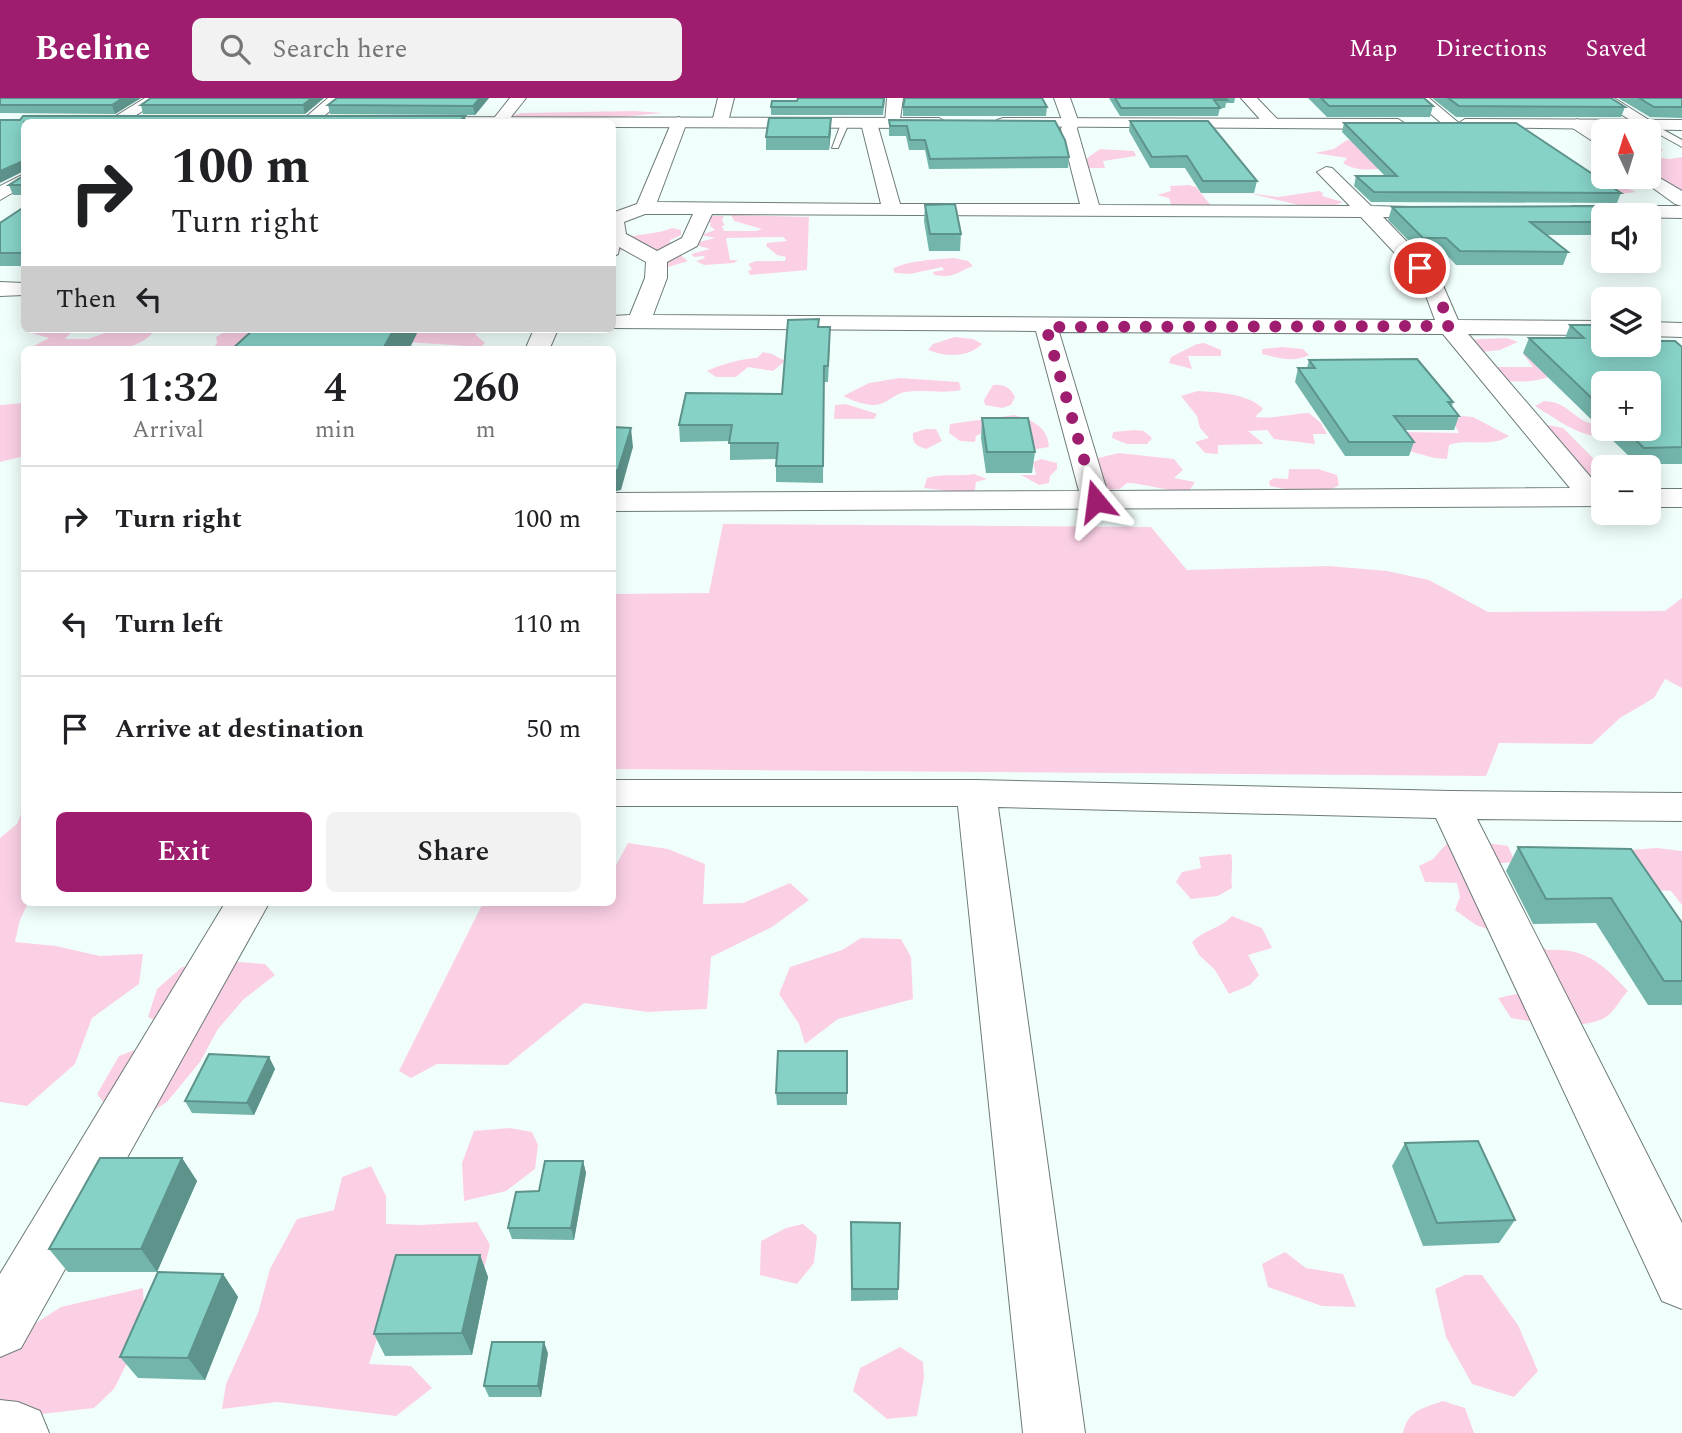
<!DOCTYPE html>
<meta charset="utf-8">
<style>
:root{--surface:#fff;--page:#f2f2f2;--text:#202124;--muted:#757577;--line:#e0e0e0;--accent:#9e1d6f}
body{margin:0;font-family:Spectral,serif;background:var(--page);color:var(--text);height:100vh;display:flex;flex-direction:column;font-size:26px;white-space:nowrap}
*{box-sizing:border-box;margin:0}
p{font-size:23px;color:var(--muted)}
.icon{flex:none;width:38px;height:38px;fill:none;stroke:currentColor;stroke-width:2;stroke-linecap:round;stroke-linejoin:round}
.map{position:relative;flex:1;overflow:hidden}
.details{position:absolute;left:21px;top:248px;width:595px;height:560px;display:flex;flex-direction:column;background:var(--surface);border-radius:10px;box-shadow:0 4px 18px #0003}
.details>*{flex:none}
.hud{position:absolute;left:21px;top:21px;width:595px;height:214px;border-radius:10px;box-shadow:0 4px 18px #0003;background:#fff;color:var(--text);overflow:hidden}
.needle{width:46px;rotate:356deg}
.controls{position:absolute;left:1591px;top:21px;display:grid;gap:14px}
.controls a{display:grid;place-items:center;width:70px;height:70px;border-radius:10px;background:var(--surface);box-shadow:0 4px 18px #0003;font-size:35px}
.pin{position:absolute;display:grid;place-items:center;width:60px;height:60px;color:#fff;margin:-30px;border:4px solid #fff;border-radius:50%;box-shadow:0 2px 7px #0007}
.me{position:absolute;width:77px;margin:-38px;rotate:344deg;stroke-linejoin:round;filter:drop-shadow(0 0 5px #0008)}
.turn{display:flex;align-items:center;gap:24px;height:147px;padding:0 35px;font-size:32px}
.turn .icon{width:91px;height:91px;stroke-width:2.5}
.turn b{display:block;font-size:49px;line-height:60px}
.then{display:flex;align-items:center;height:66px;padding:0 35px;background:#0003;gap:14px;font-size:26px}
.eta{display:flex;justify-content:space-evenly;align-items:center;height:119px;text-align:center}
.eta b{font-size:42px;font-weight:600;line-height:49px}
.button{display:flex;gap:14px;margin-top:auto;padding:14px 35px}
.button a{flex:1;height:80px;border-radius:10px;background:var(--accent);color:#fff;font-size:28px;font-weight:600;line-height:80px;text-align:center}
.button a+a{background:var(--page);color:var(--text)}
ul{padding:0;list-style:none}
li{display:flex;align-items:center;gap:21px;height:105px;padding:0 35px;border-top:2px solid var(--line)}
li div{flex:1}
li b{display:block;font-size:26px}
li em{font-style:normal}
header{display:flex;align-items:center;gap:42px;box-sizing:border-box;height:98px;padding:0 35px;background:var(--accent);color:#fff}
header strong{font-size:33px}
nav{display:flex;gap:38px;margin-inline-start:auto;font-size:24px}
.search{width:490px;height:63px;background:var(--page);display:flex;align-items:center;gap:18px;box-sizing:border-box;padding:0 24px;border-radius:10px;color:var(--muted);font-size:26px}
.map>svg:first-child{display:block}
.green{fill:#fbd0e5}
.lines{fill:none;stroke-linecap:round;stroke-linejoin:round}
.lane-casing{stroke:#6e7b79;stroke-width:2}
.street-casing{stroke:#6e7b79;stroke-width:2}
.secondary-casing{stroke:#6e7b79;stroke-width:2}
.lane{fill:#fff;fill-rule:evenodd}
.street{fill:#fff;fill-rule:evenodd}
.secondary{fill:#fff;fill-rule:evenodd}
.wall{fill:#73b5ab;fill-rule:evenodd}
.shaded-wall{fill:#5e938b}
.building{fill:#86d2c7;stroke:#5e938b;stroke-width:2}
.route{stroke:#9e1d6f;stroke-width:12;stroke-dasharray:0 21.6}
</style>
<header>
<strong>Beeline</strong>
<div class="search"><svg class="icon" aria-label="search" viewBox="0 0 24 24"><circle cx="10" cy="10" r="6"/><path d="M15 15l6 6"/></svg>Search here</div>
<nav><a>Map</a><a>Directions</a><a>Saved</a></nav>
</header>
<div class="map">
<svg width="1682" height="1335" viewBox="0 0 1682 1335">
<rect width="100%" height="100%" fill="#f1fffc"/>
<path class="green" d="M635,13l28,2 -63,6 -91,-3 13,-3z
M1347,42l60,5 24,6 15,9 33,4 -12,-7 -9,2 -17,-6 33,-2 18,10h21l-9,-8 12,2 20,13 64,4 1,2 -53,1c23,18 54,-7 78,9h-65c21,21 51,-5 75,8l-73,9 -29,-6 -16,-10 16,-3 -9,-9h-30l10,9 -8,1 -41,-6 -1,-7 -9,-2 -15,4c-27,-15 -63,8 -88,-9l4,-5 -32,-5 19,-4z
M1649,43l14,9 -10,7 17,2 12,-2v35c-19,-6 -36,-6 -53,-15h19z
M1100,51l34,2 2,5 -33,5 2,7h-17l-2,-9z
M1189,87l7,2 17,21 -41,-1 -3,-9 -12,-3 14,-4 -1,-5z
M1319,93l4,2 -1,3 21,6 -12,5 -28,-1 -55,-13 30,4z
M731,117l78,2 -2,53 -57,5 -2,-4 4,-2 -4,-5 8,-3h29l1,-4 -9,-2 -11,-9 1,-3 20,-2 -4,-4 -57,1 4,22h8l-4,3 -30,2 -8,-4 9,-3 -1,-2 -10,1 -3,-3 19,-5 -11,-3v-4l16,-4 -14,-3 14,-5 -5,-4 1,-3 -8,-1 3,-6h18l-2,5 3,4 -3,1 2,5h32l6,-2 -28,-8z
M672,130l9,2v5l-11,5 1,8 17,13 -23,7 -13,-21 -34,4 -5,-7c19,-12 40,-8 59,-16z
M954,160l14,3 5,5c-15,6 -21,13 -39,9l-1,-3 11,-2 -2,-3 -32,7 -15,-1 -2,-4c12,-8 44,-10 61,-11z
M32,231h42l-9,10h23l28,-10h40c-25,33 -87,21 -123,21l-3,-2 19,-10 -21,-6z
M244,231h232v6l9,8 -4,4 -89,-6 -180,9 5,-7 -1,-6 10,-6 16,1z
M955,239l18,2 9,5c-14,14 -37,13 -54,6l5,-6z
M1507,240l11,4 -18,8 -18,2 13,15h38l-10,-13 5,-1 30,18c-18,14 -40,10 -62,10l-38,-41z
M1204,245l17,7v6h-33l4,13 -23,-6 2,-6 26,-13z
M1282,249l21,2 6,6c-15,8 -30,3 -47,-1v-5z
M763,254l9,2 13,7 -12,10 -25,-4 -12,10h-20l-9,-6c12,-6 37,-13 50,-13z
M900,280l59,4 2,8c-19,4 -37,-1 -56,2 -9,2 -12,6 -20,10 -13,7 -29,0 -42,-6l26,-13z
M993,287c11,-1 17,2 22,12l-4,8 -9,3 -17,-3 -1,-5z
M1198,293c20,1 52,3 65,18l-8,8c19,2 34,-3 54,-4l12,10 6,11h-14l2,10 -41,-5 -7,-9 -19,1 16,13 -46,1v9l-13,-1 -10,-11 14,-4 -9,-10 -3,-12 -16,-20z
M1544,303c28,1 30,24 59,24v4l21,6c-34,10 -62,-12 -89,-29z
M24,305v17l-2,3 2,4v29l-24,6v-57z
M846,306l31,10 -3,5h-40l1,-14z
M1014,317c18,5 34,12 35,32l-18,3 -47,-18 -8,4 -1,6 -15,-1 -11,-8 1,-9z
M1462,318l11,1 36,19c-17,12 -41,2 -60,9l-2,14 -13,-1 -25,-7 -5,-19 55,1 -6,-12z
M1548,327l15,3 38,38 12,1h-10v27l-72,-60z
M926,331h10l6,12 -16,8c-10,-3 -14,-6 -13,-16z
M1134,332l10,1 8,7 -5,6h-20l-15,-6 1,-6z
M1119,355l55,6 9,11 -9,8 21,4 -6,9c-21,1 -40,-7 -62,-8l-7,6 -20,1 -7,-24 5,-8z
M1041,361l16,4v6l-7,7 -1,7 -10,2 -18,-10h15l-3,-13z
M1289,371h29l19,6 2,10c-17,13 -49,5 -69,1l-1,-5 5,-3 14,1z
M974,376l13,5 -11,3 -1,8 -9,3 -42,-5 3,-10c14,-5 32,-1 47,-4z
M723,426l428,3 36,43 142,-4 58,5 42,9 59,32 177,-1 17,-13v90l-17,-9 -11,19 -34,20 -28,26 -93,-1 -13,33 -873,-7v-175l96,-1z
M24,709v96h4l-8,17 -5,22 41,4 44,10 43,-2 -4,30 -47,34 -17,46 -48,42 -27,-4v-264l17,-14z
M628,745l40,6 37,15 -2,40 40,-1 47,-20 19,17 -37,27 -61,30 -4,52 -59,3 -64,-9 -77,62 -70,-1 -26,14 -12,-7 84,-168h129l1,-32z
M1447,745h40l21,3 7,16 -36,3 46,67 22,18c38,-3 56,14 81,41 -7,7 -14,21 -22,26 -22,14 -71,5 -95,1l-13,-20 18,-4 20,4 -4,-14 -22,-8 -12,-43 -22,-8 -21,-15 5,-13 -3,-14 -32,-1 -6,-16 14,-7z
M1657,750l25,3v54l-11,-14 -31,-2 -51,-36z
M1231,756c3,12 -1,22 1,34l-14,8 -27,3 -15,-17 6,-10 19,-4 -2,-11z
M1232,818l30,12 10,20 -24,7 11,20 -9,10 -21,9 -14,-24 -16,-15 -7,-13c13,-13 28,-13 40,-26z
M861,840l40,1 10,18 2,42 -75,20 -33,25 -6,-20 -20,-30 11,-27 52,-17z
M239,864l26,2 10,11 -31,24 -26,30 -18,33 -33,40 -36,23 -15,-7 -19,-24 22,-38 34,-13 18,-15 -23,-11 9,-28 25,-22z
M510,1030l22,4 6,13 -3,24 -29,22 -42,10 -2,-38 12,-32z
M371,1068l15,30v28l34,1 57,-3 13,23 -6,24 -84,-2 -31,97 42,2 21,22 -36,28 -119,-14 -55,7 4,-25 32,-71 12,-44 27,-50 37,-9 8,-33z
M803,1126l14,12 -3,27 -17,21 -37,-9 1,-34 25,-13z
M1285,1154l21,16 37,6 13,33 -34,-1 -54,-19 -6,-23z
M1465,1177h17l36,50 20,46 -24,26 -42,-13 -26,-47 -11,-48z
M143,1190l2,39 -31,62 -20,19 -52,6 -42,-12v-54l3,-4 58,-37z
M900,1249l23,15 1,16 -7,38 -30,3 -34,-28 7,-23z
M1443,1303l22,7 9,25h-71c5,-23 20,-25 40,-32z"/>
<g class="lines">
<g class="lane-casing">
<path id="lane" d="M842,23l7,2 -11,25h-6z
M1649,24l33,18v7l-36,-20 -1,-2z
M616,136l5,3 -3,17 -6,3v-22z"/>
</g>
<g class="street-casing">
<path id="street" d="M145,0h19l-39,24h-19z
M328,0h17l-28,24h-17z
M510,0h16l-19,24h-16z
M718,0h16l-6,24 -8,5 -8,-5z
M887,0h16l-4,28 -6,2 -8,-5z
M1054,0h16l9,25 -2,6 22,76 251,1 -33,-34 9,-5 6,1 39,38 78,2 3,4 -10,6 -59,-1 55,57 20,46 145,1v14l-135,-1 132,154h3v18l-991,5v-18l467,-2 -43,-160 -424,-3v-12l18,-1 15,-37 1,-16 -34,-19v-30l25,-9 36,-85 6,-2 8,5 -30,80 224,2 -20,-81 8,-5 8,5 23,81h180l-19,-75 2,-6zM645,116h48l-11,24 -25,13 -31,-17 -2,-12zM712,116l649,3 59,63 15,40 -782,-5 14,-37v-16l30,-16zM1059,234l384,2 127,154 -463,3z
M1241,0h16l22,23 2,3 -2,3h-12z
M1412,0h17l31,26 -2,3h-12z
M1595,0h19l43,27 -8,5 -6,-2z
M1577,21l26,16v13l-32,-21 -2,-3z
M1648,73l34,20v15l-7,-2 -33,-24 -2,-3h8z
M24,76v12l-24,14v-14z
M1572,108h110v12l-117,-2 -3,-4z
M0,184l24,1v12l-24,1z
M1648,224l34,1v14l-34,-1z
M534,231h24l-9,21h-24z
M1648,391h34v18h-34z
M612,682h364l474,11 232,2v28l-205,-2 205,404v86l-20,-8 -226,-483 -438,-11 87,626h-62l-65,-627h-346z
M225,805h44l-248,445 -21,9v-83z
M0,1302l18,2 22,9 9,22h-49z"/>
</g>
<g class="secondary-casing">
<path id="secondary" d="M415,19l524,1 8,5 -8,5 -327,-1v-5h-205z
M1003,20l395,1 8,5 -8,5 -401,-3 -2,-3 2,-3z
M1465,21l217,1v10l-223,-3 -2,-3z"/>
</g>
<use href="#lane" class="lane"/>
<use href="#street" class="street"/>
<use href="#secondary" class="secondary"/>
</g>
<path class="wall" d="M0,0h141l-26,16 -115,-1z
M324,0l-19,16h-162l-2,-9z
M337,0h152l-14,17 -145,-1 -2,-9z
M885,0l-2,17h-112v-8l26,-6z
M1109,0h126l-1,5h-8l-1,5h-5l-2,8h-98z
M1308,0h116l9,8 -3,11h-103z
M1432,0h179l14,9 -4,10h-165z
M1618,0h64v20l-32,-1z
M903,9h144l-1,9h-143z
M831,20v12l-2,20h-63v-13z
M889,22l180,37 -1,11 -139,1 -4,-19h-16l-3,-14h-17z
M1130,23l127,60 -3,12h-53l-16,-25h-35l-21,-37z
M24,24v73h-11l-4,-10 14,-9z
M1344,25l277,70 -4,10 -246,-1 -17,-16 2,-10h29l-43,-44z
M925,107l36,29 -1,17h-31l-5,-30z
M24,109v59h-24v-43z
M1392,109l211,8v20h-57l22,17 -5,13h-107l-13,-14h-24l-31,-31z
M1570,227l112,22v117h-45l-114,-111 6,-15h36zM1603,285l45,46h-45z
M819,229l11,15 -2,40h-4l-1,101 -47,-1v-23l-46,1v-19l-50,1 -1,-17 103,-31z
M1309,262l144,42 -1,5 7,9 -5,14h-49l9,12 -5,14h-64l-50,-74 3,-14h9z
M982,320l53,34 -3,21h-46l-5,-35z
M1518,749l164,76v82h-34l-52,-82 -63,1 -27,-53z
M847,953v54h-70l-1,-12z
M269,959l6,12 -21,46 -62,-2 -7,-12z
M1405,1045l110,77 -16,23 -76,3 -31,-80z
M182,1060l15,23 -40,91h-89l-19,-23z
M583,1063l3,12 -12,67 -62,-1 -4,-11 31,-37z
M851,1124l47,67v11l-47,1z
M480,1157l8,22 -16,78 -87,1 -11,-22z
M223,1176l15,23 -33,83 -67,-2 -18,-21z
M548,1255l-7,44h-52l-5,-11z"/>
<path class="shaded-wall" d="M123,0h18l-26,16 -3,-9z
M312,0h12l-19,16 -2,-9z
M480,0h9l-14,17 -2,-9z
M465,18l1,6h-7z
M831,20v12l-2,20v-13z
M21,64l3,9 -24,12v-12z
M394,231h25l-10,21 -26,-1z
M631,330l2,19 -12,43 -9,2v-20z
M269,959l6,12 -21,46 -7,-12z
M182,1060l15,23 -40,91 -16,-23z
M583,1063l3,12 -12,67 -3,-12z
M480,1157l8,22 -16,78 -10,-22z
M223,1176l15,23 -33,83 -17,-22z
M544,1244l4,11 -7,44 -3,-11z"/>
<path class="building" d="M0,0h123l-11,7h-112z
M151,0h161l-9,7h-162z
M337,0h143l-7,8 -145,-1z
M798,0h86l-1,9h-112l1,-6h25z
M905,0h137l5,9h-144z
M1115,0h110l2,2h-13l6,8h-99z
M1321,0h103l9,8h-104z
M1448,0h163l14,9 -166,-1z
M1639,0h43v9h-28z
M23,18h442l-6,6h-435v63h-15l14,-9 -2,-14 -21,9v-51h20z
M769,20h62l-2,19h-63z
M889,22l166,1 10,19 4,17 -139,2 -5,-19h-15l-3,-14h-17z
M1130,23h78l49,60h-54l-16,-25 -35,1z
M1344,25h172l105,70 -247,-1 -18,-16h41z
M955,106l6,30h-31l-5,-29z
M1616,108l14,9h-27v7h-73l38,30 -108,-1 -14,-13h-23l-31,-31z
M24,109v46h-24v-30z
M819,221l-1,8h12l-2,39h-4l-1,100h-47l2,-23h-49l3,-18h-53l7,-32 96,1 6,-74z
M1570,227h33v20h45v-10l7,6h20l7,6v100l-38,1 -20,-19h24v-46h-45v26l-74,-71h55z
M254,231h140l-11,20 58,1h-210z
M1417,261l36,43h-5l11,14h-65l20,26h-65l-51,-74h17l-6,-8z
M982,320h46l7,34h-48z
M612,329l19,1 -13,42 -6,2z
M1518,749l113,2 51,74v58h-18l-53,-83 -65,1z
M778,953h69v42h-71z
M209,956l60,3 -22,46 -62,-2z
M1478,1043l37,79 -78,3 -32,-80z
M100,1060h82l-41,91h-92z
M545,1063h38l-12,67h-63l8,-36 23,-1z
M851,1124l49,1 -2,66h-46z
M396,1157h84l-18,78 -88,1z
M158,1174l65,2 -35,84 -68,-1z
M492,1244h52l-6,44h-54z"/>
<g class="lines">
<path class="route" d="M1096,403l-50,-174 404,-1 -10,-27 -20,-31"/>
</g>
</svg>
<div class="controls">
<a><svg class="needle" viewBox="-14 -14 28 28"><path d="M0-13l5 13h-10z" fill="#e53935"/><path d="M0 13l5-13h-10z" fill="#757577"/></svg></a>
<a><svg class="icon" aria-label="sound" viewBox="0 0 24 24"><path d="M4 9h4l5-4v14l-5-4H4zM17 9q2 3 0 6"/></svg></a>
<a><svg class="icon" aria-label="layers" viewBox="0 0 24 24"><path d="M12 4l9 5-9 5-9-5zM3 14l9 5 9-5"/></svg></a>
<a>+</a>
<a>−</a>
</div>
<div class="pin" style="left:1420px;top:170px;background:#d93025"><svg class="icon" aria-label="arrive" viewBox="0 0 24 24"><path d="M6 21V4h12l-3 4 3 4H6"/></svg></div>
<svg class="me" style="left:1096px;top:403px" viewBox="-20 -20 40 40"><path d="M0-17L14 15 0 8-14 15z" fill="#9e1d6f" stroke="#fff" stroke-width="4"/></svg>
<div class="hud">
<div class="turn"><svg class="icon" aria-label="right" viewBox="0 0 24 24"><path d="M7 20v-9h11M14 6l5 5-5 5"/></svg><div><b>100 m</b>Turn right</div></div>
<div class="then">Then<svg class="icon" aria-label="left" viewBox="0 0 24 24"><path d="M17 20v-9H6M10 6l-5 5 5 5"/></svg></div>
</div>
<section class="details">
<div class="eta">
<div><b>11:32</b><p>Arrival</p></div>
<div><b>4</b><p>min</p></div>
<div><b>260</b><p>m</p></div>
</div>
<ul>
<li><svg class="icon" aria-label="right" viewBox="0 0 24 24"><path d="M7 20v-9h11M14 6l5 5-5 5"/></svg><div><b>Turn right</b></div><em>100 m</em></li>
<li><svg class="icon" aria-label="left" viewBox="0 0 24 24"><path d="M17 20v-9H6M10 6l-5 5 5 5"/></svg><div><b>Turn left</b></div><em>110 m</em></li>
<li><svg class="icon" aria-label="arrive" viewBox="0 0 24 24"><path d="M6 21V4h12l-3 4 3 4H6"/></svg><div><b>Arrive at destination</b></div><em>50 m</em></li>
</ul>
<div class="button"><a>Exit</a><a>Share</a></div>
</section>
</div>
